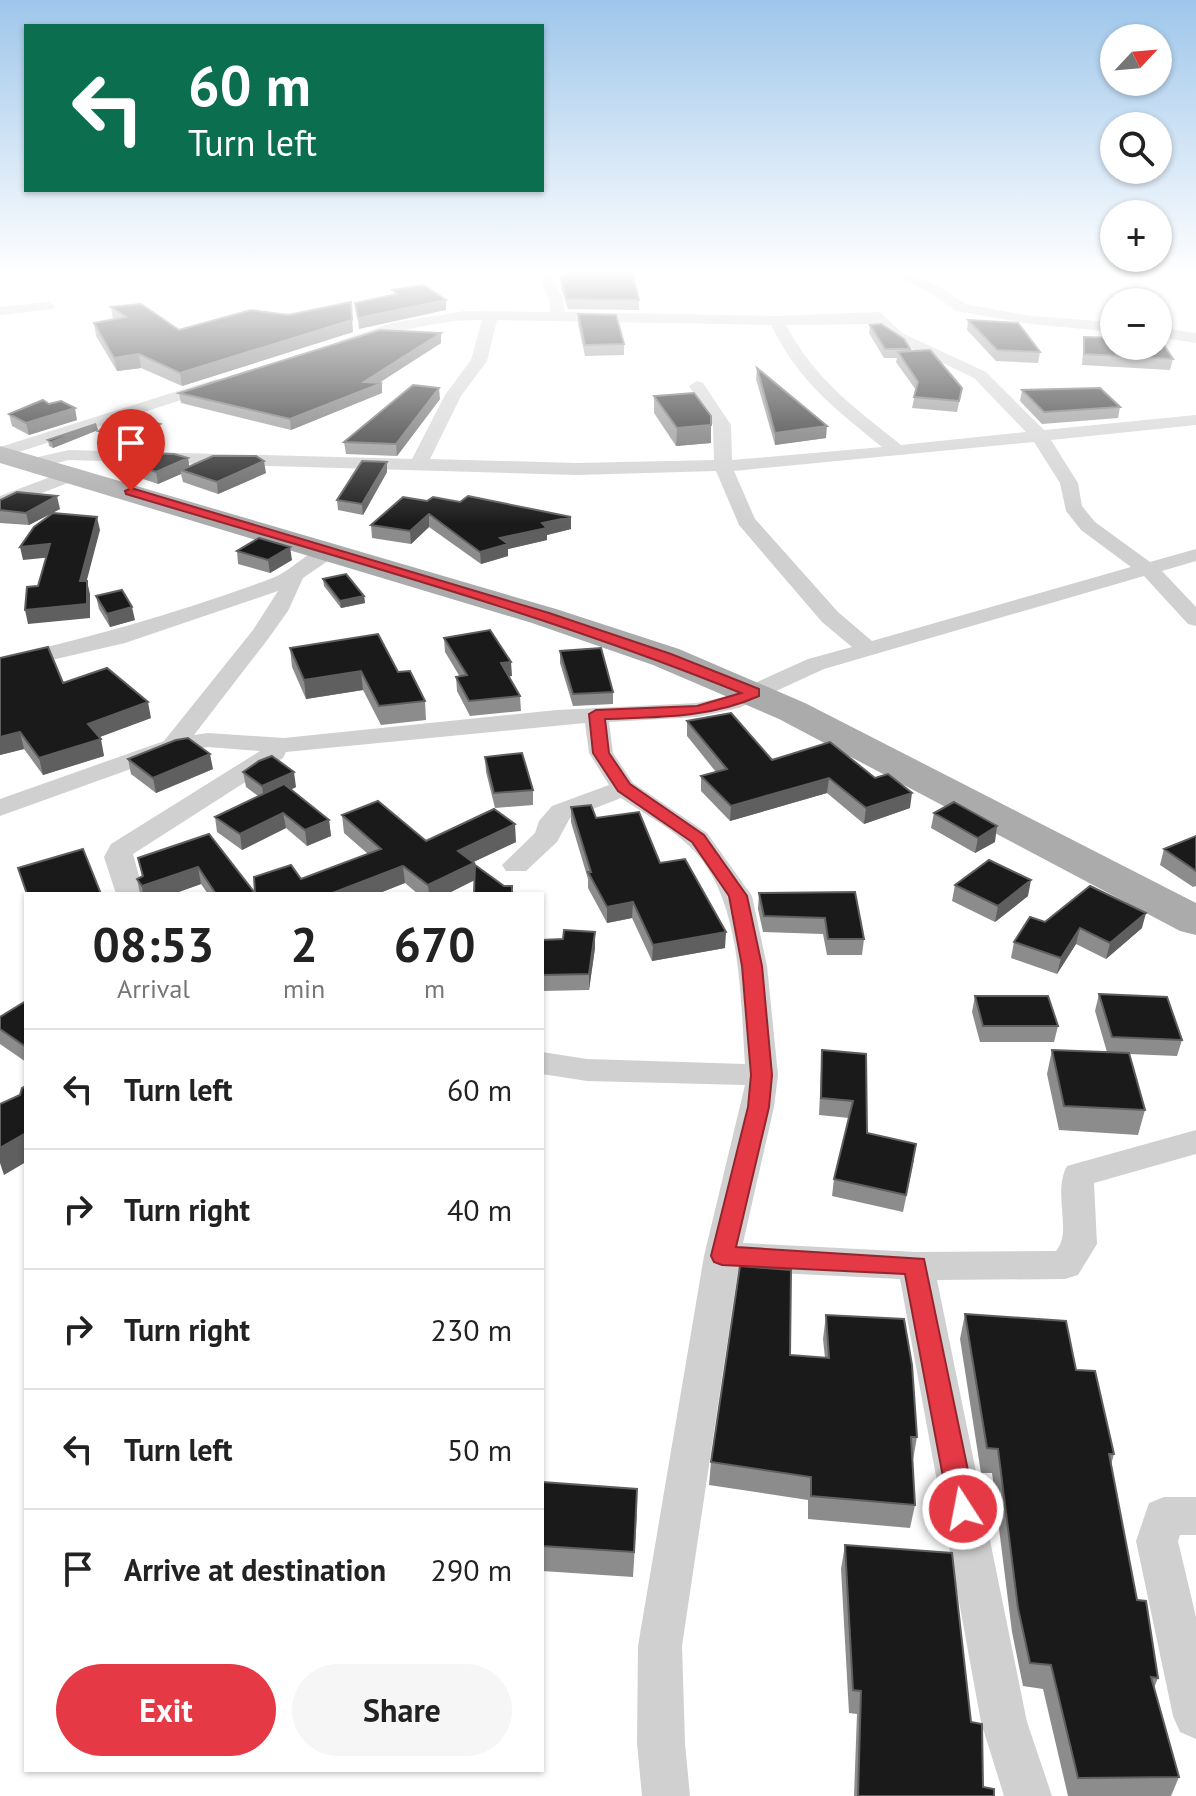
<!DOCTYPE html>
<meta charset="utf-8">
<style>
:root{--surface:#fff;--page:#f6f6f6;--text:#222;--muted:#767676;--line:#e0e0e0;--accent:#e63946}
body{margin:0;font-family:"PT Sans",sans-serif;background:var(--page);color:var(--text);height:100vh;display:flex;flex-direction:column;font-size:30px;white-space:nowrap}
*{box-sizing:border-box;margin:0}
p{font-size:26px;color:var(--muted)}
.icon{flex:none;width:44px;height:44px;fill:none;stroke:currentColor;stroke-width:2;stroke-linecap:round;stroke-linejoin:round}
.map{position:relative;flex:1;overflow:hidden}
.drawer{position:absolute;left:24px;top:892px;width:520px;height:880px;display:flex;flex-direction:column;background:var(--surface);border-radius:0px;box-shadow:0 2px 6px #0004}
.drawer>*{flex:none}
.banner{position:absolute;left:24px;top:24px;width:520px;height:168px;border-radius:0px;box-shadow:0 2px 6px #0004;background:#0b6e4f;color:#fff;overflow:hidden}
.needle{width:52px;rotate:64deg}
.fabs{position:absolute;left:1100px;top:24px;display:grid;gap:16px}
.fabs a{display:grid;place-items:center;width:72px;height:72px;border-radius:50%;background:var(--surface);box-shadow:0 2px 6px #0004;font-size:40px}
.pin{position:absolute;display:grid;place-items:center;width:68px;height:68px;color:#fff;margin:-82px -34px;border-radius:50% 50% 50% 0;rotate:-45deg;box-shadow:0 0 8px #0007}
.pin .icon{rotate:45deg}
.me{position:absolute;width:88px;margin:-44px;rotate:349deg;stroke-linejoin:round;filter:drop-shadow(0 0 6px #0008)}
.turn{display:flex;align-items:center;gap:28px;height:168px;padding:0 32px;font-size:36px}
.turn .icon{width:104px;height:104px;stroke-width:2.5}
.turn b{display:block;font-size:56px;line-height:68px}
.eta{display:flex;justify-content:space-evenly;align-items:center;height:136px;text-align:center}
.eta b{font-size:48px;font-weight:700;line-height:56px}
.primary-button{display:flex;gap:16px;margin-top:auto;padding:16px 32px}
.primary-button a{flex:1;height:92px;border-radius:48px;background:var(--accent);color:#fff;font-size:32px;font-weight:700;line-height:92px;text-align:center}
.primary-button a+a{background:var(--page);color:var(--text)}
ul{padding:0;list-style:none}
li{display:flex;align-items:center;gap:24px;height:120px;padding:0 32px;border-top:2px solid var(--line)}
li div{flex:1}
li b{display:block;font-size:30px}
li em{font-style:normal}
.map>svg:first-child{display:block}
.lines{fill:none;stroke-linecap:round;stroke-linejoin:round}
.street{fill:#d0d0d0;fill-rule:evenodd}
.primary{fill:#ababab;fill-rule:evenodd}
.wall{fill:#8c8c8c}
.shaded-wall{fill:#5f5f5f}
.building{fill:#1a1a1a;stroke:#5f5f5f;stroke-width:2}
.route{fill:#e63946;stroke:#96252e;stroke-width:2}
</style>
<div class="map">
<svg width="1196" height="1796" viewBox="0 0 1196 1796">
<rect width="100%" height="100%" fill="#fff"/>
<g class="lines">
<path class="street" d="M536,273h14l13,26 2,13 211,4 104,-4 22,21 84,39 58,58 152,-15v10l-145,15 27,43 4,23 13,16 55,40 46,-13v12l-34,10 34,36v19l-8,-2 -44,-48 -320,93 -85,39 -42,9 -88,5 4,31 20,30 74,50 45,63 15,70 11,109 -4,32 -31,136 173,9 140,-1c17,-19 -4,-58 11,-85l129,-36v24l-102,29 3,61 -19,31 -13,4 -128,1 90,442 25,74h-48l-23,-74 -81,-443 -162,-8 -56,375 3,97 5,53h-48l-5,-53 1,-97 66,-390 41,-171 -158,-4 -45,-7v-22l45,7 158,5c-5,-69 -3,-172 -58,-220 -19,-18 -44,-31 -66,-46l-51,20 -13,24 -31,29h-20l-4,-6 33,-32 4,-12 13,-15 57,-21 -20,-32 -4,-30 -299,29 -3,6 -150,96 11,40h-28l-12,-37 7,-13 149,-93 -52,-4 -30,5 -178,64v-17l164,-58 89,-111 25,-39 -153,52 -125,29v-14c92,-21 181,-46 270,-79 21,-7 36,-28 58,-33l7,2 3,4 -3,4 -32,22 -15,33 -20,28 -74,96 14,-2 76,5 273,-28 140,-7 27,-6 84,-38 44,-12 -30,-25 -83,-97 -23,-54 -139,4 -508,-15 -34,8 -9,-5 3,-4 40,-9 343,9 33,-64 26,-35 11,-40c-46,-1 -91,14 -135,26l-8,-5 53,-18 73,-12 85,1 -1,-13zM497,320l274,5c29,58 62,82 111,122l-150,13 -1,-35 -28,-42 -6,-2 -8,5 24,39 1,35 -137,3 -147,-4 31,-63 26,-35zM875,324l17,15 82,39 52,54 -125,13c-48,-39 -85,-64 -115,-120zM1034,442l26,41 6,28 15,19 50,37 -259,74 -34,-29 -83,-93 -21,-48z
M890,273h18l36,16 21,15 66,12 83,6v10l-83,-8 -75,-13 -22,-16z
M48,302l7,4 -2,3 -53,6v-8z
M1158,327l38,6v10l-38,-6z
M216,379l6,2 2,3 -2,3 -222,71v-11z
M74,468l7,2 2,4 -2,4 -81,31v-13z
M1164,1497h32v38h-16l-2,6 18,76v122l-16,-7 -7,-16 -37,-175 13,-38z"/>
<path class="primary" d="M0,446l556,163 123,40 126,54 391,200v32l-16,-4 -401,-212 -126,-54 -121,-42 -532,-160z"/>
</g>
<path class="wall" d="M560,273l79,27v10l-71,-1 -7,-21z
M111,307l68,23 174,2 -171,54 -41,-18 -24,3 -21,-35 -2,-13 19,-4z
M578,314l46,30v11l-39,1 -7,-32z
M968,320l72,32 -2,11 -42,-2 -29,-31z
M870,325l40,24v2l52,37 -5,24 -45,-4 4,-18 -20,-28 1,-4h-13l-15,-25z
M441,333v10l-62,40h3v10l-91,37 -110,-27 -2,-10z
M1084,337l89,22 -3,11 -88,-5z
M757,368l69,70 -51,7 -19,-66z
M1022,390l98,17 -2,11 -76,6 -22,-23z
M654,396l57,29v18l-35,3 -22,-33z
M440,399l-43,57 -51,-2 -2,-12z
M9,414l68,6 -48,15 -17,-9z
M96,424l2,6 -45,18 -4,-2 -1,-6z
M99,431l63,5 -27,13 -34,-6z
M188,458l1,8 77,7 -48,21 -35,-12 -2,-8 -23,10 -33,-11 -2,-12z
M387,462v10l-24,43 -25,-5 -1,-10z
M0,500l60,9 -31,16 -29,-2z
M427,501l33,1 111,15v12l-24,6v5l-39,9v7l-27,8 -52,-37 -18,17 -39,-6 -1,-13z
M237,551l55,9 -22,13 -32,-9z
M323,579l41,17 1,7 -24,5 -17,-22z
M96,596l39,24 -25,7 -11,-18z
M444,638l68,38h-4l12,20 1,15 -51,5 -13,-25 -1,-14h4l-15,-25z
M290,648l108,24 27,29 1,19 -45,5 -18,-35 -57,9 -14,-32z
M560,651l53,41v12l-40,2 -13,-43z
M0,658l63,25 88,35 -52,19 5,19 -61,19 -19,-26 -24,6z
M687,721l85,39 58,-18 80,66 -46,16 -37,-31 -97,28 -29,-30v-15l15,-4 -29,-36z
M485,757l48,33v15l-38,3 -9,-36z
M128,759l85,10 -57,24 -25,-19z
M243,772l53,15 -5,3 38,30 2,16 -24,10 -21,-18 -44,22 -25,-18 -2,-15 43,-21 -12,-9z
M571,807l25,11 64,45 65,85 -73,13 -20,-43 -25,5 -19,-35v-9l-17,-57z
M934,813l61,29 -20,11 -44,-25z
M342,815l84,26 90,1 -43,20 2,11 37,21 -38,-14 -27,14h-29l-13,-11 -28,11h-169l-7,-10 -28,10h-33l-3,-15 5,-3 -4,-18 71,-24 46,59 46,-14 67,-25 -24,-21z
M1196,836v50l-3,1 -33,-22 4,-16z
M955,885l73,11 -33,26 -43,-21z
M855,892l9,47 -2,16h-35l-4,-21 -60,-2 -5,-23 1,-16z
M1045,922l97,6 -36,31 -30,-15 -19,30 -46,-16 3,-16z
M595,932v16l-6,42 -47,1v-51l21,-1z
M1099,994l83,46 -5,16 -48,-2 16,56 -7,25 -79,-5 -12,-56 5,-24 55,2 -12,-41z
M975,996l83,30 -4,16h-74l-8,-30z
M26,1001v61l-26,-18v-27z
M822,1050l44,4 1,79 47,27 -11,52 -71,-16 2,-17 15,-61 -30,-3z
M965,1314l111,56 38,84 -3,11 26,135 21,78 -4,10 25,89 -8,19h-103l-25,-107 -20,-3 -11,-54 -20,-159h-11l-21,-134z
M826,1315l91,122 -4,23 2,45 -5,23 -102,-9v-19l-99,-15 2,-23 79,-107 35,3 -2,-19z
M542,1482l95,32 -4,63 -91,-6z
M845,1545l126,177 12,65 11,9h-140l3,-82 -8,-1 -8,-144z"/>
<path class="shaded-wall" d="M446,300v10l-87,19 -1,-11z
M351,302l2,30 -171,54 -2,-13z
M441,333v10l-67,43 8,-3v10l-91,37 -1,-11 74,-37z
M139,354l2,14 -24,3 -3,-13z
M439,388l1,11 -43,57 -1,-12z
M75,408l2,12 -48,15 -3,-12z
M96,424l2,6 -45,18 -1,-6z
M160,424l2,12 -27,13 -2,-12z
M711,425v18l-35,3 1,-18z
M827,426l-1,12 -51,7v-12z
M188,458l2,13 -9,-1v4l-23,10 -2,-12z
M264,461l2,12 -48,21 -1,-12z
M387,462v10l-24,43 -1,-11z
M57,496l3,13 -31,16 -3,-12z
M429,514v13l-18,17 -1,-13z
M97,517l3,13 -17,65 -3,-14z
M571,517v12l-24,6v5l-39,9v7l-27,8 -1,-12 20,-14 42,-15z
M50,544l3,13 -30,3 -3,-13z
M290,547l2,13 -22,13 -2,-13z
M87,581l3,13v24l-62,6 -3,-14z
M364,596l1,7 -24,5 -1,-7z
M132,607l3,13 -25,7 -3,-13z
M511,662l1,14 -11,2v-15z
M361,671l2,19 -57,9 -2,-19z
M148,702l3,16 -59,22 -4,-16z
M20,732l4,17 -24,6v-18z
M101,739l3,17 -61,19 -4,-17z
M210,754l3,15 -57,24 -3,-15z
M294,772l2,15 -32,14 -2,-15z
M829,778l-2,15 -97,28 1,-15z
M912,793l-2,15 -46,16 2,-16z
M283,813l3,15 -44,22 -2,-16z
M329,820l2,16 -24,10 -2,-16z
M515,824l1,18 -57,27 -1,-18z
M997,826l-2,16 -20,11 3,-15z
M474,863l1,17 -28,14h-18l-1,-9z
M403,866l2,17 -28,11h-47z
M198,867l3,17 -28,10h-30l-1,-8z
M1031,880l-3,16 -33,26 3,-16z
M633,902l-1,16 -25,5v-16z
M1146,913l-4,15 -36,31 4,-16z
M1080,928l-4,16 -19,30 4,-16z
M595,932v16l-6,42v-16z
M726,932l-1,16 -73,13 1,-16z
M26,1133v29l-22,13 -4,-12v-15z"/>
<path class="building" d="M560,273h72l7,27 -72,-1 -6,-21z
M424,285l22,15 -88,18 -3,-15 42,-9 -5,-4z
M351,302l1,18 -172,53 -41,-19 -25,4 -20,-35 32,-6 -15,-10 30,-3 38,26 72,-20 37,5z
M578,314l38,1 8,29 -39,1z
M968,320l50,3 22,29 -43,-2z
M881,324l23,15 6,10h-25l-15,-24z
M380,330l61,3 -77,49 18,1 -92,36 -111,-26z
M1084,337l30,1v8h44v-7h2l13,20 -89,-5z
M930,350l32,38 -3,13 -45,-4 4,-15 -20,-30z
M757,368l70,58 -52,7z
M413,385l26,3 -43,56 -52,-2z
M1100,388l20,19 -76,5 -22,-22z
M694,393l17,23v9l-34,3 -23,-32z
M43,400l6,4 12,-3 14,7 -49,15 -17,-9z
M131,417l29,7 -27,13 -34,-6z
M96,424l-44,18 -4,-2z
M142,453l32,1 14,4 -32,14 -33,-11z
M213,456h43l8,5 -47,21 -36,-12z
M362,461l25,1 -25,42 -25,-4z
M17,492l40,4 -31,17 -26,-3v-10z
M468,496l103,21 -29,6 5,5 -47,10 8,6 -28,8 -51,-38 -19,17 -39,-6 32,-28 24,4 6,-4 27,5z
M53,513l44,4 -17,64h7v23l-62,6 2,-23 11,-1 12,-42 -30,3 14,-20z
M259,538l31,9 -22,13 -31,-9z
M346,574l18,22 -24,5 -17,-22z
M122,590l10,17 -25,7 -11,-18z
M490,630l21,32 -10,1 19,33 -51,5 -13,-24 11,-2 -23,-37z
M378,634l20,38 12,-1 15,30 -46,5 -18,-35 -57,9 -14,-32z
M48,647l15,36 44,-15 41,34 -60,22 13,15 -62,19 -19,-26 -20,5v-79z
M601,648l12,44 -40,2 -13,-43z
M731,713l41,47 58,-18 45,36 13,-4 24,19 -46,15 -37,-30 -98,28 -30,-30 26,-7 -40,-48z
M188,738l22,16 -57,24 -25,-19 48,-19z
M522,753l11,37 -39,3 -9,-36z
M272,756l22,16 -32,14 -19,-14 16,-11z
M284,784l45,36 -24,10 -22,-17 -43,21 -25,-17z
M378,801l48,40 68,-32 21,15 -57,27 16,12 -46,22 -25,-19 -73,28h-114l-18,-27 -56,19 -5,-7 6,-3 -5,-18 71,-24 46,59 -1,-16 37,-12 10,14 80,-30 -39,-34z
M954,802l43,24 -19,12 -44,-25z
M591,805l5,13 43,-6 21,51 25,-4 41,73 -73,13 -20,-43 -26,5 -19,-35h3l-20,-65z
M1196,836v35l-32,-22z
M83,849l18,45h-74l-9,-26z
M989,860l42,20 -33,26 -43,-21z
M475,865l29,21h8v8h-38z
M1090,886l56,27 -36,30 -30,-15 -19,30 -47,-16 16,-25 15,5z
M855,892l9,47h-36l-3,-21 -61,-2 -5,-23z
M564,930l31,2 -6,42 -47,1v-35l21,-1z
M1099,994l68,3 15,43 -70,-3z
M975,996h73l10,30h-75z
M26,1001v46l-26,-18v-12z
M822,1050l44,4 1,79 49,11 -10,51 -72,-16 19,-78 -32,-3z
M1052,1050l77,3 16,57 -81,-4z
M26,1086v47l-26,15v-44l20,-9 2,-7z
M740,1266l51,4 -1,85 39,3 -3,-43 78,4 8,46 5,72h-6l4,68 -104,-9v-19l-100,-15z
M965,1314l101,7 10,49 19,1 19,83h-5l28,146 9,1 12,77 -7,-1 28,100 -101,1 -27,-113 -21,-2 -12,-55 -20,-159 -11,-1z
M542,1482l95,7 -3,63 -92,-6z
M845,1545l107,8 19,169 11,2 1,63 11,2v7h-136l3,-105 -8,-1z"/>
<linearGradient id="sky" x2="0" y2="1"><stop stop-color="#9ec6ea"/><stop offset="0.52" stop-color="#fff"/><stop offset="1" stop-color="#fff" stop-opacity="0"/></linearGradient>
<rect width="1196" height="524" fill="url(#sky)"/>
<path class="route" d="M131,488l418,125 122,41 88,35v7c-49,22 -101,21 -154,23l4,34 21,31 74,51 43,61 15,70 10,109 -3,32 -33,140 188,12 52,250 -4,9 -9,3 -10,-3 -4,-9 -44,-235 -183,-9 -8,-3 -3,-6 37,-149 3,-32 -9,-109 -13,-70 -37,-54 -74,-51 -25,-38 -4,-39 7,-4 101,-4 44,-13c-199,-81 -409,-137 -615,-199l-1,-3z"/>
</svg>
<div class="fabs">
<a><svg class="needle" viewBox="-14 -14 28 28"><path d="M0-13l5 13h-10z" fill="#e53935"/><path d="M0 13l5-13h-10z" fill="#767676"/></svg></a>
<a><svg class="icon" aria-label="search" viewBox="0 0 24 24"><circle cx="10" cy="10" r="6"/><path d="M15 15l6 6"/></svg></a>
<a>+</a>
<a>−</a>
</div>
<div class="pin" style="left:131px;top:491px;background:#d93025"><svg class="icon" aria-label="arrive" viewBox="0 0 24 24"><path d="M6 21V4h12l-3 4 3 4H6"/></svg></div>
<svg class="me" style="left:963px;top:1509px" viewBox="-20 -20 40 40"><circle r="17" fill="#e63946" stroke="#fff" stroke-width="3"/><path d="M0-11L8 9 0 5-8 9z" fill="#fff"/></svg>
<div class="banner">
<div class="turn"><svg class="icon" aria-label="left" viewBox="0 0 24 24"><path d="M17 20v-9H6M10 6l-5 5 5 5"/></svg><div><b>60 m</b>Turn left</div></div>
</div>
<section class="drawer">
<div class="eta">
<div><b>08:53</b><p>Arrival</p></div>
<div><b>2</b><p>min</p></div>
<div><b>670</b><p>m</p></div>
</div>
<ul>
<li><svg class="icon" aria-label="left" viewBox="0 0 24 24"><path d="M17 20v-9H6M10 6l-5 5 5 5"/></svg><div><b>Turn left</b></div><em>60 m</em></li>
<li><svg class="icon" aria-label="right" viewBox="0 0 24 24"><path d="M7 20v-9h11M14 6l5 5-5 5"/></svg><div><b>Turn right</b></div><em>40 m</em></li>
<li><svg class="icon" aria-label="right" viewBox="0 0 24 24"><path d="M7 20v-9h11M14 6l5 5-5 5"/></svg><div><b>Turn right</b></div><em>230 m</em></li>
<li><svg class="icon" aria-label="left" viewBox="0 0 24 24"><path d="M17 20v-9H6M10 6l-5 5 5 5"/></svg><div><b>Turn left</b></div><em>50 m</em></li>
<li><svg class="icon" aria-label="arrive" viewBox="0 0 24 24"><path d="M6 21V4h12l-3 4 3 4H6"/></svg><div><b>Arrive at destination</b></div><em>290 m</em></li>
</ul>
<div class="primary-button"><a>Exit</a><a>Share</a></div>
</section>
</div>
